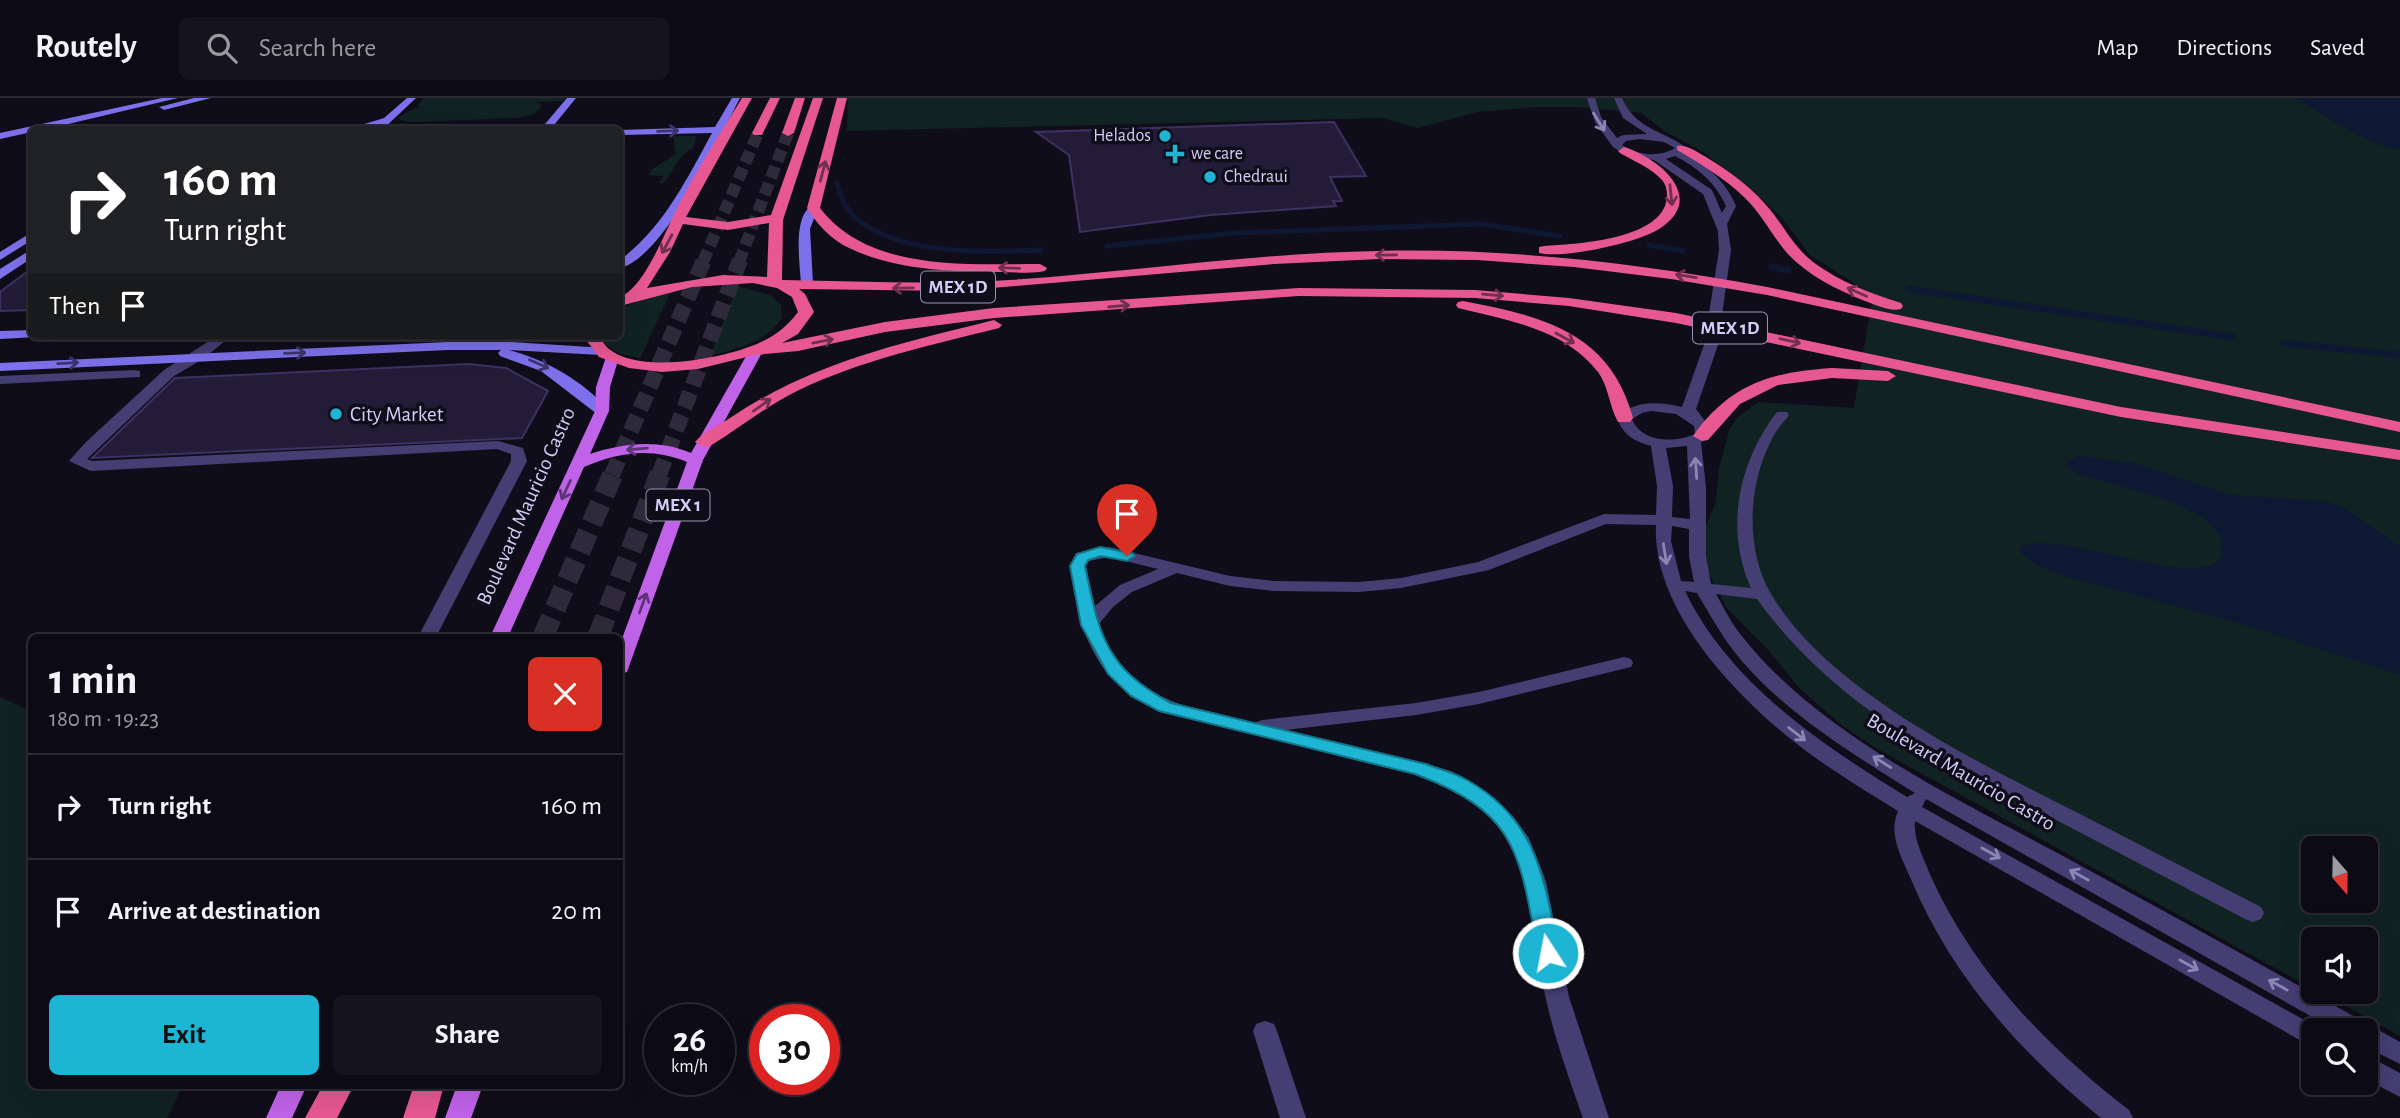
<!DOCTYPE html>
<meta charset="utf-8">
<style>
:root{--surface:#0c0a14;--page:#15131d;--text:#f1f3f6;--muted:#9a9aa0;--line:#2c2b34;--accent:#1eb4d3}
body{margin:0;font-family:"Alegreya Sans",sans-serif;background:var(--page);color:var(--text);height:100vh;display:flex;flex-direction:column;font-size:26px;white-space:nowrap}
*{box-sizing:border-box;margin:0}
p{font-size:23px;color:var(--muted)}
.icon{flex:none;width:38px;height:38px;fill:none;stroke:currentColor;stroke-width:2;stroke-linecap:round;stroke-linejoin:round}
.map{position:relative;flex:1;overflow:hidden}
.panel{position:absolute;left:28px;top:536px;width:595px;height:455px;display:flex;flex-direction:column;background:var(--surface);border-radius:10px;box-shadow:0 7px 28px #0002,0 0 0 2px var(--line)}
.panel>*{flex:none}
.hud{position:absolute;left:28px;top:28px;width:595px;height:214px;border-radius:10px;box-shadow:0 7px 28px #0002,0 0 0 2px var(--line);background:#202124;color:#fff;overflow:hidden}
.needle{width:46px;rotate:160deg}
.controls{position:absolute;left:2301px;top:738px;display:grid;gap:14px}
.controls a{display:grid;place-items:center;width:77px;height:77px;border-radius:10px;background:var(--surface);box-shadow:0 7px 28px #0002,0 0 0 2px var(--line);font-size:35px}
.speed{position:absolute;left:644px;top:906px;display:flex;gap:14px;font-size:35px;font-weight:700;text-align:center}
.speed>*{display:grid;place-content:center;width:91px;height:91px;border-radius:50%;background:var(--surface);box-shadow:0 7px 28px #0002,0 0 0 2px var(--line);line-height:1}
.speed small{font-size:18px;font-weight:400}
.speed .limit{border:10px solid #d22;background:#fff;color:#111}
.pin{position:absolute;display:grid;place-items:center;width:60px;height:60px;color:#fff;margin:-72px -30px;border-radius:50% 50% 50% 0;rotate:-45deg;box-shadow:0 0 7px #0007}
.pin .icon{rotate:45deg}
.me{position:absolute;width:77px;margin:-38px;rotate:349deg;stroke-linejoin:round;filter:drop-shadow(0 0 5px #0008)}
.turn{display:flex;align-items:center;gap:24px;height:147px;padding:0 21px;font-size:32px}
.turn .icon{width:91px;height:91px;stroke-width:2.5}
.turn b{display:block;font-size:49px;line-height:60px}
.then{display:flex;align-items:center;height:66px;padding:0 21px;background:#0003;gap:14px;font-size:26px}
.round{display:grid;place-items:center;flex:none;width:74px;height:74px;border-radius:10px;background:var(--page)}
.overview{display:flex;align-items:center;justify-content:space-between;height:119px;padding:0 21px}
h1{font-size:42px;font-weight:700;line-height:52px}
.cta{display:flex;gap:14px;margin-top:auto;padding:14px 21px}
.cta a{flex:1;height:80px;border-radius:10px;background:var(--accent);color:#111;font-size:28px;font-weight:700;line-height:80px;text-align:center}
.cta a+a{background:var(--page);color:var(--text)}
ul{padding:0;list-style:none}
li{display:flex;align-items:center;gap:21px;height:105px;padding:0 21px;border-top:2px solid var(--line)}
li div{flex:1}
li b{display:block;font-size:26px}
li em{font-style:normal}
header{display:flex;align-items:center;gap:42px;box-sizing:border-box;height:98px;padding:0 35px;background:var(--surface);border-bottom:2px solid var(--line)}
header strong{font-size:33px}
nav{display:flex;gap:38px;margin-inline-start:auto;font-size:24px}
.search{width:490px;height:63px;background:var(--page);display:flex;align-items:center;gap:18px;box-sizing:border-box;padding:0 24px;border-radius:10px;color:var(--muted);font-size:26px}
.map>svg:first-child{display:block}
.green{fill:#112223;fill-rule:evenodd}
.water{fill:#0e1832}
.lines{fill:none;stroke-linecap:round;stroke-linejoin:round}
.stream-far1{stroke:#0e1832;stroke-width:5}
.stream{stroke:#0e1832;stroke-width:7}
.building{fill:#231c38;stroke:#3e3161;stroke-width:2}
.highway-tunnel-far2{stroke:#2e2a3b;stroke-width:12;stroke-dasharray:12 6;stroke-linecap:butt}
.highway-tunnel-far1{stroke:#2e2a3b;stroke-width:16;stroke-dasharray:16 8;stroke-linecap:butt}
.highway-tunnel{stroke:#2e2a3b;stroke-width:21;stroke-dasharray:21 10;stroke-linecap:butt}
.street{fill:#443e72;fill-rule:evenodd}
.secondary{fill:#7c71eb;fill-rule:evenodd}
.primary{fill:#c063e9;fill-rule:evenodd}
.highway{fill:#e75893;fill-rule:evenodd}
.oneway{stroke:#8c86b5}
.oneway2{stroke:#3b356e}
.oneway3{stroke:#712f50}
.oneway4{stroke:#5f3477}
.route{fill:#1eb4d3;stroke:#147589;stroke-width:2}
.poi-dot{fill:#1eb4d3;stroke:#100d1a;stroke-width:2.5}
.labels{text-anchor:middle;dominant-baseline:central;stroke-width:7;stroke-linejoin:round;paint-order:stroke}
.far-poi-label{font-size:18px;fill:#d5cdf8;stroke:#100d1a;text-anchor:start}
.shield{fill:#100d1a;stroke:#9a93b5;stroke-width:2}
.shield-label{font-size:19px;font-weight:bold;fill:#d5cdf8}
.poi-label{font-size:21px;fill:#d5cdf8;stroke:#100d1a;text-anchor:start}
.street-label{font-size:21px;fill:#d5cdf8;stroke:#100d1a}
</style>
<header>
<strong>Routely</strong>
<div class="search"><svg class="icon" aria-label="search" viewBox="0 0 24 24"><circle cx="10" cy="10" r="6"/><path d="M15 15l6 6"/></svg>Search here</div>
<nav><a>Map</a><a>Directions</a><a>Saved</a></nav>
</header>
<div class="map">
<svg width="2400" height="1020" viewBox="0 0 2400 1020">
<rect width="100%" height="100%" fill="#100d1a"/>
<path class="green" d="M424,0h141l-2,3 -28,1 7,3c-5,11 -16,11 -26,13l-103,4 -13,-2 -1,-3 16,-9 9,-1 -7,-1z
M848,0h1552v938l-80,-44h46v-52h-52l-1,49 -434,-239 -36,-24 -43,-37 -30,-37 -44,-45 -27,-53 3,-19 14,-33 3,-34 10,-37 8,-13 21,-16 96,6 19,-113 -63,-40 -28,-37 -35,-33 -44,-33 -37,-20 -25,-19 -65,-6h-41l-57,5 -61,16 -34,-10 -536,13zM2314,751h52v52h-52z
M673,38h24l-4,12 -12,9 -17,26h-5l4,-7 -14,-1 2,-5 25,-16z
M737,188l33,9 11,10 1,13c-15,24 -46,31 -72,38z
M672,192l-32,68c-16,-3 -33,-6 -40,-22h20v-28z
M0,599l31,14 1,374h151l-16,33h-167z"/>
<path class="water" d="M2295,0h105v52c-39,-8 -71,-32 -105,-52z
M2080,358l54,7 98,32 94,6 20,8 54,38v128l-155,-50 -177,-48c-17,-6 -40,-12 -49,-28l2,-3c49,-16 177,47 200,11 15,-53 -110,-70 -145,-84l-9,-5 -1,-7z"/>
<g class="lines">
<path class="stream-far1" d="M837,85c3,10 6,21 13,29 41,45 136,40 191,38
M1649,147l34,6
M1107,148l129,-13 244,-9 80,12"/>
<path class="stream" d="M1772,169l16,3
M1909,191l323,48
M2284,245l116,12"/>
</g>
<path class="building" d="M1334,24l32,54 -36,1 12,24h-9l3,5 -126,9 -130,17 -11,-77 -33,-23z
M32,170v42l-32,1v-19z
M469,266l37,4 42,23 -26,47 -430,20 83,-80z"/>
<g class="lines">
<path class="highway-tunnel-far2" d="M703,164l55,-129
M739,164l49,-129"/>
<path class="highway-tunnel-far1" d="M612,377l92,-215
M659,377l81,-215"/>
<path class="highway-tunnel" d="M543,539l70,-163
M598,539l62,-163"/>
<path class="street" d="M1587,0h8l6,19 16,21 6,-3 24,-1 -24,-16 -9,-20h8c14,31 37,31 62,48l2,2 -4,4c25,13 43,28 54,54l-9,18 4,26 -13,95 -22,64 15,20 -4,10 -6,3 5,45v69l5,28 40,4c-27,-59 -12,-127 26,-176h10l2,3c-6,8 -14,16 -18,26 -23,44 -26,109 0,153 58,98 207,168 307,219 61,31 122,63 183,94l3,6 -3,6 -8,3 -8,-3c-61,-32 -122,-64 -183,-96 -115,-60 -228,-117 -305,-224l-41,-5c8,14 15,29 25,41 81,104 230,170 344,233 105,57 211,116 315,174v22l-34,-17v-16h-29l-411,-232 -4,8 402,224h-10v15l-9,-3 -390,-222c-2,18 8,35 14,51 43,98 117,174 200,238l4,8h-32c-81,-65 -151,-144 -191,-241 -9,-21 -22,-43 -12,-66 -37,-23 -76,-46 -111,-75 -59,-48 -135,-131 -131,-211l-50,-1 -117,46 -88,18 -42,4 -85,-1 -44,-5 -53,-13 -45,19 -19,15 -14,17c27,75 85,83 155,99l8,-3 154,-17 63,-11 145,-35 7,2 2,4 -2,4 -152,37 -63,11 -131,15 166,41 35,21 27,24 16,22 17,43 23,116 40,121h-26c-14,-40 -29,-81 -38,-123 -21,-97 -11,-184 -127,-220l-256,-63c-55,-23 -76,-61 -87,-116 -3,-16 -8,-29 1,-43l33,-6 121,29 44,5 85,1 42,-4 77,-16 126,-48 52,1 1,-29 -6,-40c-17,-5 -28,-11 -34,-28 17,-19 42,-16 65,-11l22,-62 15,-95 -1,-19 -15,-37 -49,-34 -28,-5 -13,-8 -18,-25zM1639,41l25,3 11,6c-16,10 -38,7 -53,-3l4,-4zM1675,58c23,12 40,26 51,50l-4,7 -10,-23 -46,-31zM1651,313l25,3 18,12 1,8c-19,9 -54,9 -63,-15l10,-6zM1687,348l3,73 -18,-2 1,-31 -7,-38zM1672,428l17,3v27l5,26 -13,-1 -10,-40zM1109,459l49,12 -38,16 -25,21 -9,-40 3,-5zM1685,493l12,2c9,15 18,31 28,46 46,66 123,112 190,154l-8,4c-85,-52 -177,-113 -222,-206z
M217,238h14l-28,23 -29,17 -87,83 5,2 406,-20 25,7 4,13 -91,176h-18l93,-176v-7l-14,-5 -406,22 -22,-10 16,-18 79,-73z
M135,272l5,1v6l-140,7v-8z
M1265,923l9,3 3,7 29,87h-26l-27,-87 3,-7z
M2366,957l34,18v24l-34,-18z"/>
<path class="secondary" d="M162,0h16l-135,32h-11v2l-32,7v-6z
M194,0h17l-47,12 -5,-3z
M407,0h9l-34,32h-10l3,-4 -30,4 39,-12z
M567,0h9l-26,32h-10z
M732,0h8c-21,40 -75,159 -120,170v-8c43,-32 67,-81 92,-127l-92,2 -1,-5 96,-3z
M813,107l5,3 -8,21 3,55 -6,4 -6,-4c-1,-20 -9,-69 12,-79z
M32,134v8l-32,20v-8z
M32,151v9l-32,21v-10z
M32,232v6l5,1 -37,2v-8z
M448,244h63l95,6 2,3 -7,4 -92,-5c37,10 75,31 100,61l-2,3h-10l-56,-43 -41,-15 -2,-3 3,-3h-53l-448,21v-8z"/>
<path class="primary" d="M756,249l7,4 -60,109 -76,212 -7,2v-30l67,-182c-35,-15 -69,-10 -103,5l-76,170h-18l105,-226 1,-24 11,-33 5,-1 7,4 -9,30 -1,24 -19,43c34,-11 68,-15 101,-1l58,-102z
M281,987h26l-15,33h-26z
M457,987h26l-12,33h-26z"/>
<path class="highway" d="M742,0h10l-66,119 42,5 43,-7 42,-117h10l-40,122 -1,60c76,1 151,5 227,0 123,-8 245,-27 369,-29 131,-3 261,12 389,36l633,135v10l-633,-137 -96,-16 -97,-12 -97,-7 -98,-1 -105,5 -316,27 -159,-2 6,5 9,18 -16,22 -16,9 103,-21 109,-14 305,-20 176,2 94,8 107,15 445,94 279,43v10l-279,-43 -445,-94 -107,-17 -94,-8 -176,-2 -305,22 -109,14 -87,19 -43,4 -57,14 -36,3 -33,-4 -30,-11 -16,-21h16c3,4 6,10 10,13 31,26 119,9 152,-7 16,-7 27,-17 37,-30l-6,-15 -15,-9 -24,-5 -61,4 -72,19v-9c27,-11 48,-74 63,-100 18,-34 39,-66 59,-99zM769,125l-2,54 -44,-2 -76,13 23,-36 13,-28 45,6z
M770,0h10l-18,37h-8l-2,-2z
M795,0h10l-11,35 -6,3 -6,-3z
M837,0h10l-27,110c49,64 147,56 220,56l7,4 -2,3c-13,3 -29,1 -43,1 -50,0 -107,-2 -153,-24 -19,-9 -31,-23 -42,-40z
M1677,48c10,-2 20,6 29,11 25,15 48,32 66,55 14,18 23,36 41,50 27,20 57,31 88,41l2,3 -2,3c-11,3 -25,-4 -36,-8 -28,-11 -58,-26 -78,-48 -16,-19 -26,-40 -43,-56 -20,-19 -43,-33 -67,-47z
M1624,49c35,11 84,51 35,82 -22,14 -95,30 -120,24v-6l5,-1c32,-2 107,-6 121,-40 3,-9 3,-19 -3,-26 -11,-12 -28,-19 -42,-27l-2,-2z
M1463,203c79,15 147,31 170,117l-3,4h-12c-9,-16 -9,-35 -20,-50 -33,-43 -91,-52 -140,-64l-2,-3 2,-3z
M994,222l8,5 -3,3c-68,17 -138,32 -202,63 -31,15 -57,37 -87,55l-6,1 -9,-5c8,-10 24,-17 35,-24 84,-56 168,-74 264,-98z
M1832,270l56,3 8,5 -8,5 -56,-3 -54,7 -38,19 -32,36 -6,1 -9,-5c37,-52 78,-64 139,-68z
M323,987h31l-17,33h-32z
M414,987h30l-9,33h-32z"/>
</g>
<defs><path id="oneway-shaft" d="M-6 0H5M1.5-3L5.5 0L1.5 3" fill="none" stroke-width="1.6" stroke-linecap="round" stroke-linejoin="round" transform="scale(1.75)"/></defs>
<g class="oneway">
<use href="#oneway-shaft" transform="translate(1599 24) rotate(58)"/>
<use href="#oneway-shaft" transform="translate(1696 370) rotate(-94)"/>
<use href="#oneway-shaft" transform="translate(1665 456) rotate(81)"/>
<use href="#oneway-shaft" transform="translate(1797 636) rotate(38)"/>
<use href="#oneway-shaft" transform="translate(1882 664) rotate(-148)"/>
<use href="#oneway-shaft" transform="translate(1991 755) rotate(29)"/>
<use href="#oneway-shaft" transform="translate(2079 777) rotate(-151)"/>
<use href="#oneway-shaft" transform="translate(2189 867) rotate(29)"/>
<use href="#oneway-shaft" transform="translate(2278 887) rotate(-151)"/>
</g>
<g class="oneway2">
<use href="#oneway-shaft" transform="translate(668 33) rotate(-2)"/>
<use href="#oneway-shaft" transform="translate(295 255) rotate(-2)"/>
<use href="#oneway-shaft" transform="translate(68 265) rotate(-3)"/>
<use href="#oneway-shaft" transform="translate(539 266) rotate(24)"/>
</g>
<g class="oneway3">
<use href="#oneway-shaft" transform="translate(823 73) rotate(-75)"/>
<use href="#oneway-shaft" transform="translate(1671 97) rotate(84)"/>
<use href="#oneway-shaft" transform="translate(667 146) rotate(118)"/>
<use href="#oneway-shaft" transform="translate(1386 157) rotate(179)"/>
<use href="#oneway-shaft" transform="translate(1009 170) rotate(-178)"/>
<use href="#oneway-shaft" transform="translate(1686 178) rotate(-171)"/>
<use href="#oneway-shaft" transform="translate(903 190) rotate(179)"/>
<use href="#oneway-shaft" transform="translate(1857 194) rotate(-156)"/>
<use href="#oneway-shaft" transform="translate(1493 197) rotate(5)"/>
<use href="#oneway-shaft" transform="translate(1119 208) rotate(-5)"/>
<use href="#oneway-shaft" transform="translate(1565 240) rotate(29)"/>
<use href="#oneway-shaft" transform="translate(823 243) rotate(-11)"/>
<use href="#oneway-shaft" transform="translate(1790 243) rotate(13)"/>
<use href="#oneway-shaft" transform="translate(762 307) rotate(-35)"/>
</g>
<g class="oneway4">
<use href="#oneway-shaft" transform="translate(637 351) rotate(175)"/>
<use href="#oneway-shaft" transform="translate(566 392) rotate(115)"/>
<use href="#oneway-shaft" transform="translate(643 505) rotate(-70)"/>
</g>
<path class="route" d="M1100,449l33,6 2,3 -8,5 -26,-5 -13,4 -3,6c14,68 20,102 86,137l255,61c13,5 29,9 41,16 71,40 77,99 92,173l-3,6 -8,2 -7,-2 -3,-6c-19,-100 -19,-140 -123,-179l-256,-63 -28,-15 -23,-22 -27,-49 -11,-59 7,-12z"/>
<g class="poi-dot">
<circle cx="1165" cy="38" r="7"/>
<path d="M1171.5 45.5h7v7h7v7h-7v7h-7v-7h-7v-7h7z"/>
<circle cx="1210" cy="79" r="7"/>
<circle cx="336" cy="316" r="7"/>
</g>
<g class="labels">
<g class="far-poi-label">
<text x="1151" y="38" text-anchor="end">Helados</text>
<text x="1191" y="56">we care</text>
<text x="1224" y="79">Chedraui</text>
</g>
<g class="shield">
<rect x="921" y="173.5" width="74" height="31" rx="5"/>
<rect x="1693" y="214.5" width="74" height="31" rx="5"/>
<rect x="646.5" y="391.5" width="63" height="31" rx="5"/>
</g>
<g class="shield-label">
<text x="958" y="189">MEX 1D</text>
<text x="1730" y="230">MEX 1D</text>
<text x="678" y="407">MEX 1</text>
</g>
<g class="poi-label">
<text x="350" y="316">City Market</text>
</g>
<g class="street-label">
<text transform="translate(526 408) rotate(-66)">Boulevard Mauricio Castro</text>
<text transform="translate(1961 674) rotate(30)">Boulevard Mauricio Castro</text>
</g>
</g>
</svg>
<div class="controls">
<a><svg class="needle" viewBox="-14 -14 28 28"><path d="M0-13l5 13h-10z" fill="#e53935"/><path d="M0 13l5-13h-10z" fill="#9a9aa0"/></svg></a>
<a><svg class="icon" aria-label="sound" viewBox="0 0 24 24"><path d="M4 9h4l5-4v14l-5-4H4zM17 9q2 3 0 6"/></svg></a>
<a><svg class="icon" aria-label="search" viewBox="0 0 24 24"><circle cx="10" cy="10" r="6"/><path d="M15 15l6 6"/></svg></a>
</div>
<div class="speed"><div>26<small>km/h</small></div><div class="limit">30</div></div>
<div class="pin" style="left:1127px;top:458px;background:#d93025"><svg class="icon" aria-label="arrive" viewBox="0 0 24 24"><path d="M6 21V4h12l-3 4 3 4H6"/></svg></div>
<svg class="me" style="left:1548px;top:855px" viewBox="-20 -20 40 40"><circle r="17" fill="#1eb4d3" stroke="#fff" stroke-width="3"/><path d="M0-11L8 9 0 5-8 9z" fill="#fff"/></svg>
<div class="hud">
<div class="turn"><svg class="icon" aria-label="right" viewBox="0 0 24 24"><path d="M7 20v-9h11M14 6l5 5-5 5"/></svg><div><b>160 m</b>Turn right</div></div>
<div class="then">Then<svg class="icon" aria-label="arrive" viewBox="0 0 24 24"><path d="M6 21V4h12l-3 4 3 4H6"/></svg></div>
</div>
<section class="panel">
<div class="overview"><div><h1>1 min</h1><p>180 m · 19:23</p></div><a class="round" style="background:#d93025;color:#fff"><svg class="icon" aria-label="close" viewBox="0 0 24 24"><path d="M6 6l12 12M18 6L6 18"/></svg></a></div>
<ul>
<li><svg class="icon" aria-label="right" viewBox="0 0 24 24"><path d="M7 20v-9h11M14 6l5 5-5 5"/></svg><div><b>Turn right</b></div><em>160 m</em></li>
<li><svg class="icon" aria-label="arrive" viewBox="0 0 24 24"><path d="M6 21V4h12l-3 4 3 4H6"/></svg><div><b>Arrive at destination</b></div><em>20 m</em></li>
</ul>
<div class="cta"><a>Exit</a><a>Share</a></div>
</section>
</div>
